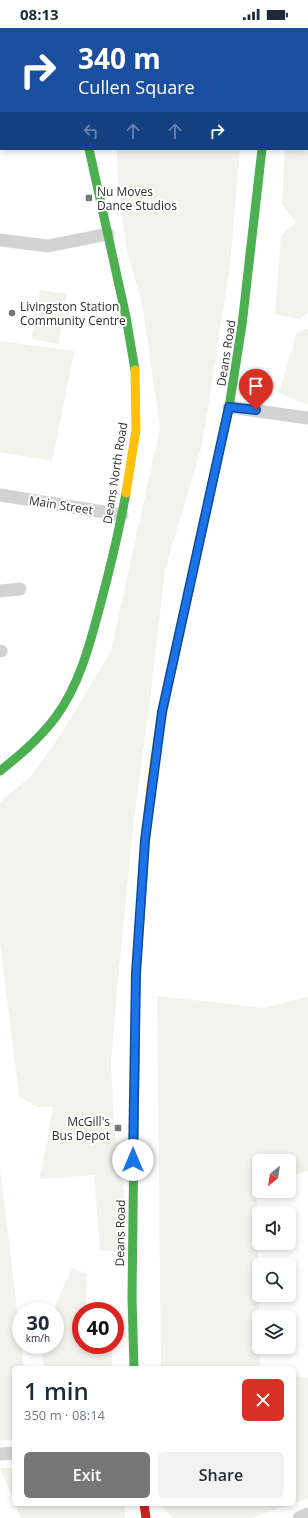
<!DOCTYPE html>
<meta charset="utf-8">
<style>
:root{--surface:#fff;--page:#f2f2f3;--text:#1f2937;--muted:#747a83;--accent:#777}
body{margin:0;font-family:"Open Sans",sans-serif;background:var(--page);color:var(--text);height:100vh;display:flex;flex-direction:column;font-size:15px;white-space:nowrap}
*{box-sizing:border-box;margin:0}
p{font-size:13px;color:var(--muted)}
.icon{flex:none;width:22px;height:22px;fill:none;stroke:currentColor;stroke-width:2;stroke-linecap:round;stroke-linejoin:round}
.map{position:relative;flex:1;overflow:hidden}
.side{position:absolute;left:12px;top:1338px;width:284px;height:140px;display:flex;flex-direction:column;background:var(--surface);border-radius:6px;box-shadow:0 2px 6px #0003}
.side>*{flex:none}
.hud{position:absolute;left:0px;top:0px;width:308px;height:122px;box-shadow:0 2px 6px #0003;background:#1a4fa0;color:#fff;overflow:hidden}
.needle{width:26px;rotate:210deg}
.tools{position:absolute;left:252px;top:1126px;display:grid;gap:8px}
.tools a{display:grid;place-items:center;width:44px;height:44px;border-radius:6px;background:var(--surface);box-shadow:0 2px 6px #0003;font-size:20px}
.speed{position:absolute;left:12px;top:1274px;display:flex;gap:8px;font-size:20px;font-weight:700;text-align:center}
.speed>*{display:grid;place-content:center;width:52px;height:52px;border-radius:50%;background:var(--surface);box-shadow:0 2px 6px #0003;line-height:1}
.speed small{font-size:10px;font-weight:400}
.speed .limit{border:6px solid #d22;background:#fff;color:#111}
.pin{position:absolute;display:grid;place-items:center;width:34px;height:34px;color:#fff;margin:-41px -17px;border-radius:50% 50% 50% 0;rotate:-45deg;box-shadow:0 0 4px #0007}
.pin .icon{rotate:45deg}
.me{position:absolute;width:44px;margin:-22px;rotate:0deg;stroke-linejoin:round;filter:drop-shadow(0 0 3px #0008)}
.turn{display:flex;align-items:center;gap:14px;height:84px;padding:0 12px;font-size:18px}
.turn .icon{width:52px;height:52px;stroke-width:2.5}
.turn b{display:block;font-size:28px;line-height:34px}
.lanes{display:flex;align-items:center;height:38px;padding:0 12px;background:#0003;justify-content:center;gap:20px;direction:ltr}
.lanes .off{opacity:.35}
.round{display:grid;place-items:center;flex:none;width:42px;height:42px;border-radius:6px;background:var(--page)}
.summary{display:flex;align-items:center;justify-content:space-between;height:68px;padding:0 12px}
h1{font-size:24px;font-weight:600;line-height:30px}
.action{display:flex;gap:8px;margin-top:auto;padding:8px 12px}
.action a{flex:1;height:46px;border-radius:6px;background:var(--accent);color:#fff;font-size:16px;font-weight:600;line-height:46px;text-align:center}
.action a+a{background:var(--page);color:var(--text)}
.status{display:flex;justify-content:space-between;align-items:center;height:28px;padding:0 20px;background:var(--surface);direction:ltr}
.status svg{height:11px;fill:currentColor}
.map>svg:first-child{display:block}
.green{fill:#f1f3ec}
.lines{fill:none;stroke-linecap:round;stroke-linejoin:round}
.street{stroke:#d3d3d3;stroke-width:13}
.fast{stroke:#4caf50;stroke-width:9}
.slow{stroke:#ffc107;stroke-width:9}
.jam{stroke:#c62828;stroke-width:9}
.route-casing{stroke:#114b97;stroke-width:10}
.route{stroke:#1a73e8;stroke-width:7}
.poi-dot{fill:#777;stroke:#fff;stroke-width:1.5}
.labels{text-anchor:middle;dominant-baseline:central;stroke-width:4;stroke-linejoin:round;paint-order:stroke}
.poi-label{font-size:12px;fill:#2e2e2e;stroke:#fff;text-anchor:start}
.street-label{font-size:12px;fill:#2e2e2e;stroke:#fff}
</style>
<div class="status"><b>08:13</b><svg viewBox="0 0 49 12"><path d="M0 12V9h3v3zM5 12V6h3v6zM10 12V3h3v9zM15 12V0h3v12zM26 1h20v11H26zM47 4h2v5h-2z"/></svg></div>
<div class="map">
<svg width="308" height="1490" viewBox="0 0 308 1490">
<rect width="100%" height="100%" fill="#fff"/>
<path class="green" d="M308,35v249l-8,7 -25,-5 6,-78 15,-14 -14,-18 3,-55h22z
M117,121h123l-10,116 -28,180 -37,125 -14,121 -18,137 -15,151 -7,84 3,61 10,67 -1,61 -23,-2 -6,-75 -54,4 13,-72h-16l-18,-11 -19,-153v-141l32,-27 28,-39 51,-85 49,-223 -17,-119 -17,-63 -8,-61z
M40,262l27,4 -8,50 -27,-5z
M308,301v76l-29,-12 18,-61z
M0,313l74,10 -22,110 -52,-9z
M157,968l107,12 44,-11v174l-19,5v-15h-30v24l-2,1 3,182h-99z
M0,1138l24,202h-10v70l-1,2h-13z
M72,1240l15,6 -1,31 5,6h-10v34h31v23h-68l-3,-23h14v-34h-2z
M294,1348l14,2v120l-14,5z
M0,1440h14v33z
M15,1476h109l1,14h-104z
M160,1476h131l-40,14h-78z"/>
<g class="lines">
<path class="street" d="M0,212l48,6 60,-12
M229,379l79,11
M0,467l122,20
M0,563l20,-2
M0,623h1
M0,1426l14,-1
M299,1490l9,-4"/>
<path class="fast" d="M81,0v1
M264,0l2,1
M89,121l37,168 9,53
M170,649l59,-270 13,-82 20,-176
M0,743c20,-16 39,-32 55,-53 24,-32 35,-74 45,-112 10,-37 19,-75 26,-113
M134,1340l-2,-70 4,-325 7,-97"/>
<path class="slow" d="M307,5h1
M126,465l10,-63 -1,-60
M143,848c4,-66 12,-134 27,-199"/>
<path class="jam" d="M144,1476l2,14"/>
</g>
<g class="lines">
<g class="route-casing">
<path id="route" d="M133,1132l3,-187 9,-133 17,-128 67,-305 27,3"/>
</g>
<use href="#route" class="route"/>
</g>
<g class="poi-dot">
<rect x="85" y="166" width="8" height="8" rx="2"/>
<circle cx="12" cy="285" r="4"/>
<rect x="114" y="1096" width="8" height="8" rx="2"/>
</g>
<g class="labels">
<g class="poi-label">
<text x="97" y="163">Nu Moves<tspan x="97" dy="14">Dance Studios</tspan></text>
<text x="20" y="278">Livingston Station<tspan x="20" dy="14">Community Centre</tspan></text>
<text x="110" y="1093" text-anchor="end">McGill's<tspan x="110" dy="14">Bus Depot</tspan></text>
</g>
<g class="street-label">
<text transform="translate(226 325) rotate(-81)">Deans Road</text>
<text transform="translate(115 445) rotate(-81)">Deans North Road</text>
<text transform="translate(61 477) rotate(9)">Main Street</text>
<text transform="translate(120 1205) rotate(-89)">Deans Road</text>
</g>
</g>
</svg>
<div class="tools">
<a><svg class="needle" viewBox="-14 -14 28 28"><path d="M0-13l5 13h-10z" fill="#e53935"/><path d="M0 13l5-13h-10z" fill="#747a83"/></svg></a>
<a><svg class="icon" aria-label="sound" viewBox="0 0 24 24"><path d="M4 9h4l5-4v14l-5-4H4zM17 9q2 3 0 6"/></svg></a>
<a><svg class="icon" aria-label="search" viewBox="0 0 24 24"><circle cx="10" cy="10" r="6"/><path d="M15 15l6 6"/></svg></a>
<a><svg class="icon" aria-label="layers" viewBox="0 0 24 24"><path d="M12 4l9 5-9 5-9-5zM3 14l9 5 9-5"/></svg></a>
</div>
<div class="speed"><div>30<small>km/h</small></div><div class="limit">40</div></div>
<div class="pin" style="left:256px;top:382px;background:#d93025"><svg class="icon" aria-label="arrive" viewBox="0 0 24 24"><path d="M6 21V4h12l-3 4 3 4H6"/></svg></div>
<svg class="me" style="left:133px;top:1132px" viewBox="-20 -20 40 40"><circle r="19" fill="#fff"/><path d="M0-13L10 11 0 6-10 11z" fill="#1a73e8"/></svg>
<div class="hud">
<div class="turn"><svg class="icon" aria-label="right" viewBox="0 0 24 24"><path d="M7 20v-9h11M14 6l5 5-5 5"/></svg><div><b>340 m</b>Cullen Square</div></div>
<div class="lanes"><svg class="icon off" aria-label="left" viewBox="0 0 24 24"><path d="M17 20v-9H6M10 6l-5 5 5 5"/></svg><svg class="icon off" aria-label="ahead" viewBox="0 0 24 24"><path d="M12 20V5M6 11l6-6 6 6"/></svg><svg class="icon off" aria-label="ahead" viewBox="0 0 24 24"><path d="M12 20V5M6 11l6-6 6 6"/></svg><svg class="icon" aria-label="right" viewBox="0 0 24 24"><path d="M7 20v-9h11M14 6l5 5-5 5"/></svg></div>
</div>
<section class="side">
<div class="summary"><div><h1>1 min</h1><p>350 m · 08:14</p></div><a class="round" style="background:#d93025;color:#fff"><svg class="icon" aria-label="close" viewBox="0 0 24 24"><path d="M6 6l12 12M18 6L6 18"/></svg></a></div>
<div class="action"><a>Exit</a><a>Share</a></div>
</section>
</div>
